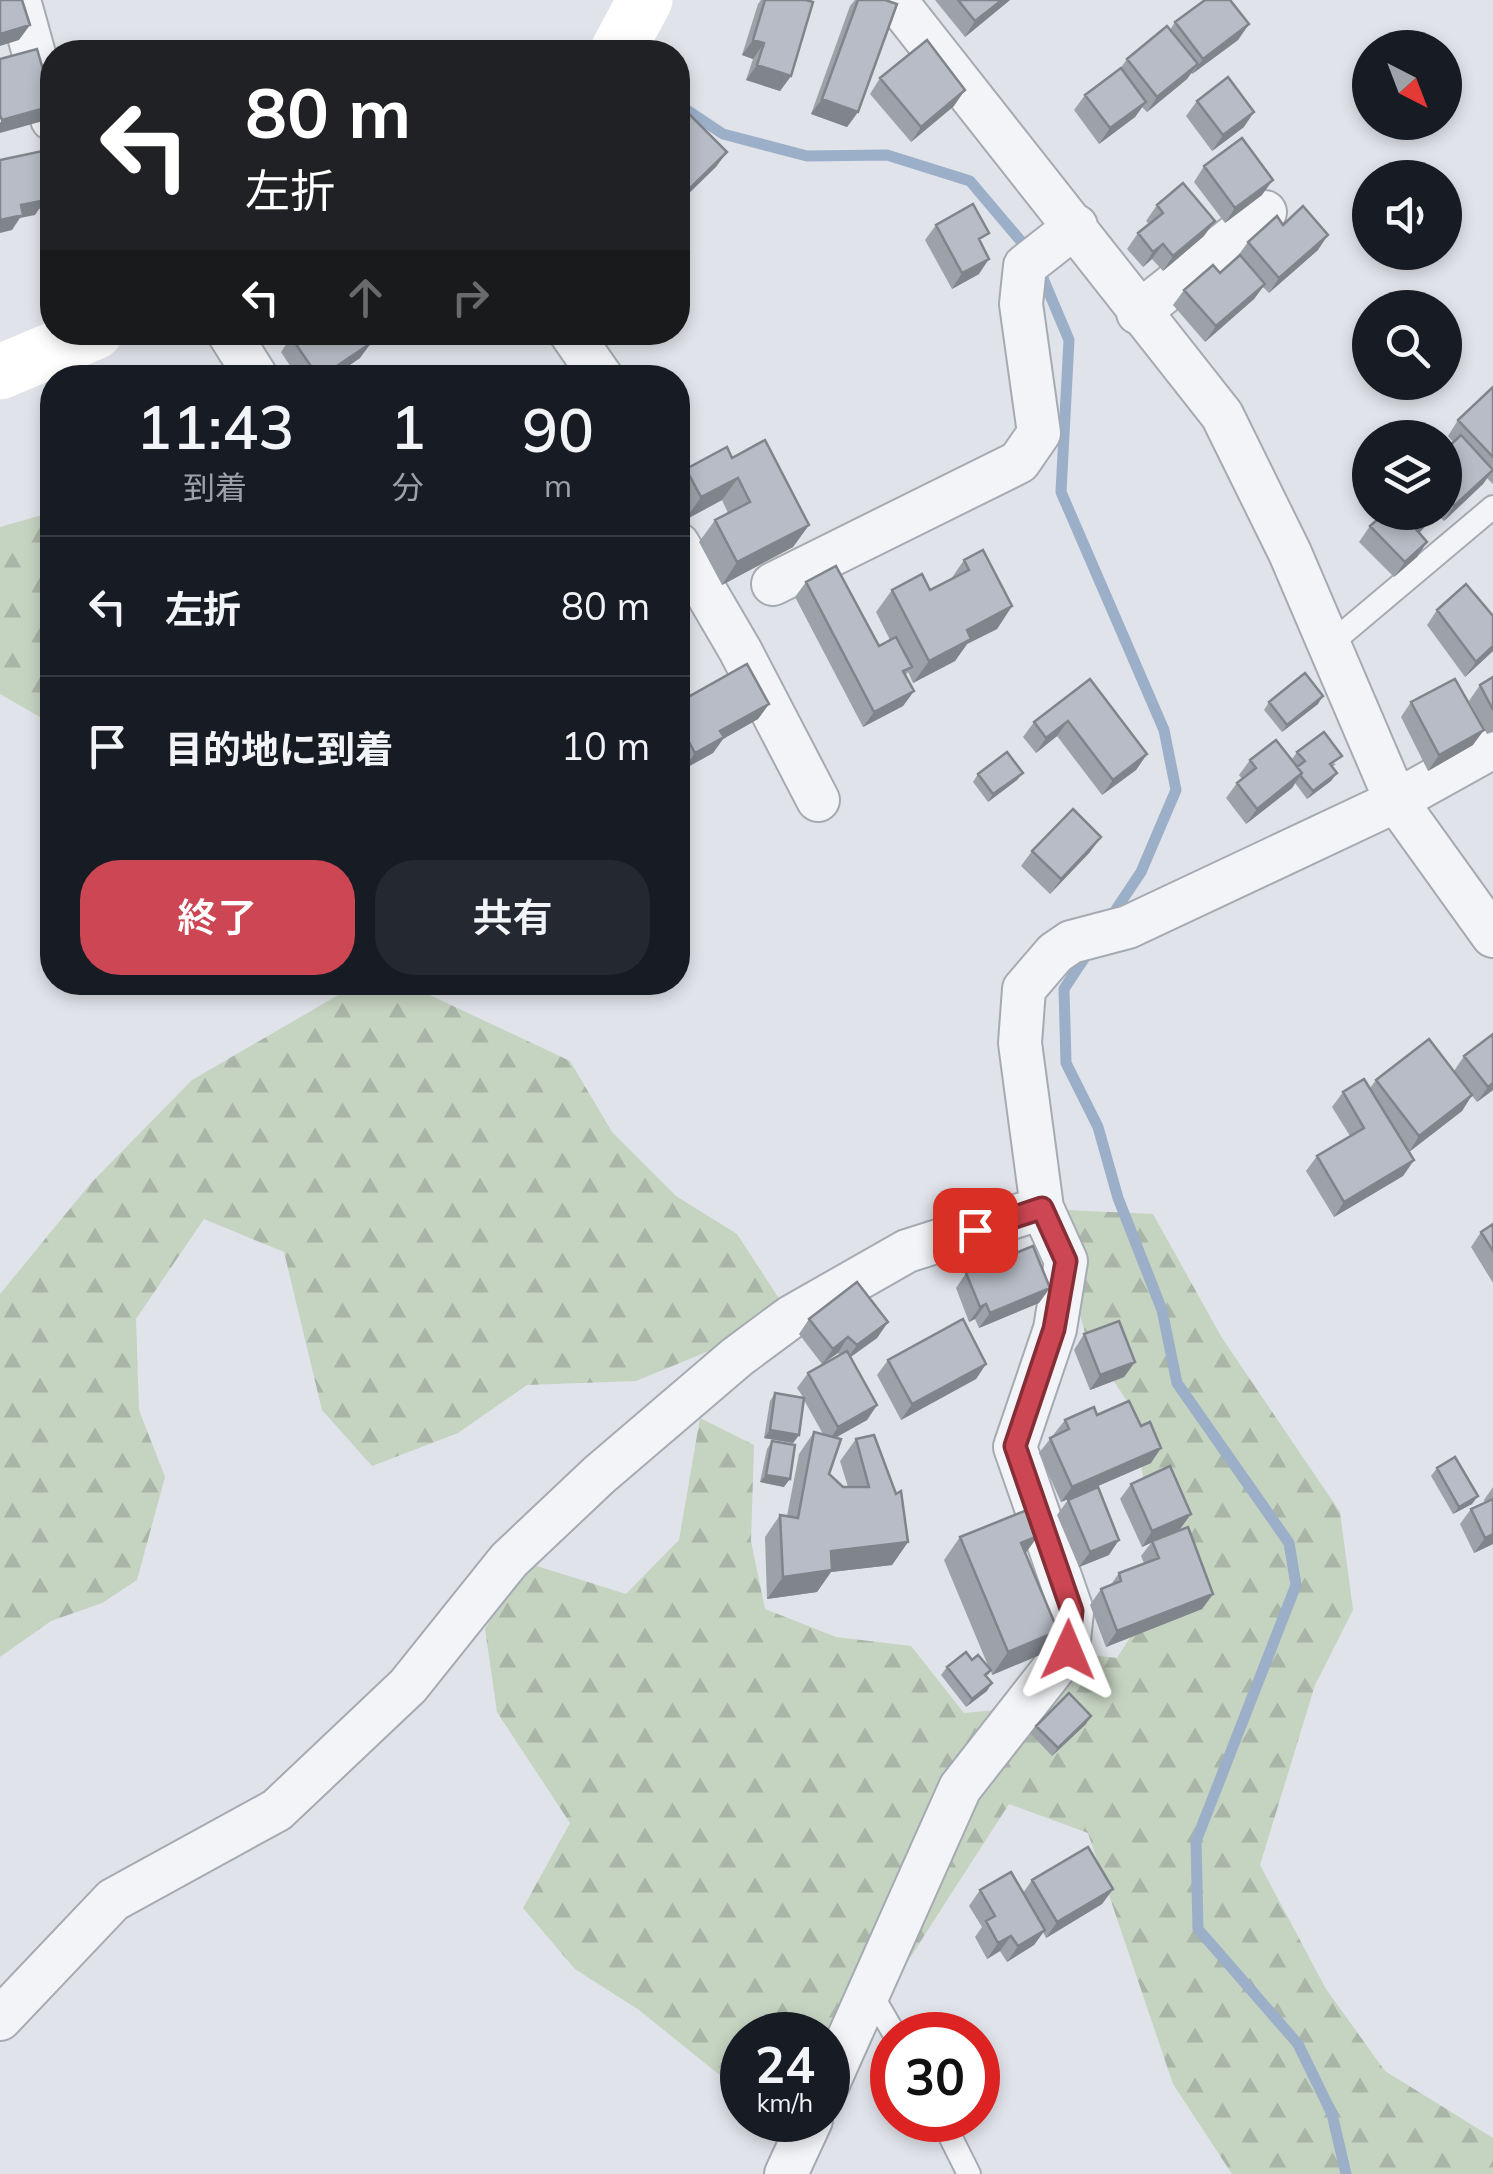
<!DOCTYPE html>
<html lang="ja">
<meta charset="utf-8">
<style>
:root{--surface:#171b24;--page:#242831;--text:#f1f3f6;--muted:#9ea1a6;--line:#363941;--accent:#cd4653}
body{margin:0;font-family:Mulish,"Noto Sans JP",sans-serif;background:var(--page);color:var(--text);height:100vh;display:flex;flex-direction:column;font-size:38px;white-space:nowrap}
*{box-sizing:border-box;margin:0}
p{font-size:32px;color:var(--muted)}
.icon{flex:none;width:55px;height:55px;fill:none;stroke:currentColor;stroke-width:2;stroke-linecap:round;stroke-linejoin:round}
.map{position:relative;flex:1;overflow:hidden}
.sheet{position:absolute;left:40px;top:365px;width:650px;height:630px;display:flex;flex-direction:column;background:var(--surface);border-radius:40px;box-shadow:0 5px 15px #0003}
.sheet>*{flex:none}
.top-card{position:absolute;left:40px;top:40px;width:650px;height:305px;border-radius:40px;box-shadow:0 5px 15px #0003;background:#202124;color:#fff;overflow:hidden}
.needle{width:65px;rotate:138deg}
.fabs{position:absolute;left:1352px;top:30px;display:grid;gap:20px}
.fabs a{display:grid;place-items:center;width:110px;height:110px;border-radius:50%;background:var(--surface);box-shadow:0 5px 15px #0003;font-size:50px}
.speed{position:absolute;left:720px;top:2012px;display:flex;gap:20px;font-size:50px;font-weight:700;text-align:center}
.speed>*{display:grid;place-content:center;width:130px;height:130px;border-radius:50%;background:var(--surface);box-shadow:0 5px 15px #0003;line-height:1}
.speed small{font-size:25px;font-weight:400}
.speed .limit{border:15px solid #d22;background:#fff;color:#111}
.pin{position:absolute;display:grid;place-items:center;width:85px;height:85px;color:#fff;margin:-42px;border-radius:20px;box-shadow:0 5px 15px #0006}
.me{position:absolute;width:110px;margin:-55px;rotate:1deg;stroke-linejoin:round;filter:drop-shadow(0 0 8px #0008)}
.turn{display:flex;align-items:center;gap:35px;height:210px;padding:0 40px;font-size:45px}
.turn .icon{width:130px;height:130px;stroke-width:2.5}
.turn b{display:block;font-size:70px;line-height:85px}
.lanes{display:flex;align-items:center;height:95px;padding:0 40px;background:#0003;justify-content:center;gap:50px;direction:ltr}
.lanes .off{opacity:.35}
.eta{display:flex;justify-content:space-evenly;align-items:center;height:170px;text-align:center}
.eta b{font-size:60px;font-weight:600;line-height:70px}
.cta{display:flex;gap:20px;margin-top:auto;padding:20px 40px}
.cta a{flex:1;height:115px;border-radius:40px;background:var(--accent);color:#fff;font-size:40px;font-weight:600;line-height:115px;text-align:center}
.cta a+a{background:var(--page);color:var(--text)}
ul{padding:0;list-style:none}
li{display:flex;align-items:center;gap:30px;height:140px;padding:0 40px;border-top:2px solid var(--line)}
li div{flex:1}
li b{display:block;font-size:38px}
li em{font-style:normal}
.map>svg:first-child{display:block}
.forest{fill:url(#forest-firs)}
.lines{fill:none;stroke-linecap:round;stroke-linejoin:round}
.stream{stroke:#9bafc9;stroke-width:11}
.lane-casing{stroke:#a5aab3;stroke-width:26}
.street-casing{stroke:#a5aab3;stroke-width:46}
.lane{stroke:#f3f4f7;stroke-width:22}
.street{stroke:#f3f4f7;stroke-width:42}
.secondary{stroke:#fff;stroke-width:55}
.wall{fill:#9da2aa}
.shaded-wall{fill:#80848b}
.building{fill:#b7bcc6;stroke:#80848b;stroke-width:2.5}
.route-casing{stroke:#852e36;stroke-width:25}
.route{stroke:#cd4653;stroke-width:18}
</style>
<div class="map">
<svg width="1493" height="2174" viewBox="0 0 1493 2174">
<defs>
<pattern id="forest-firs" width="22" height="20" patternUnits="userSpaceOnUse" patternTransform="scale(2.5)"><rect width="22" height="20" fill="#c5d3c1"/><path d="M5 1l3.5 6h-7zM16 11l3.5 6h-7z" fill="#a9b5a7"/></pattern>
</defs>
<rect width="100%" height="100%" fill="#e0e3e9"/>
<path class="forest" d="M52,512v212l-52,-30v-167z
M359,983h45l166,78 42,71 64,64 61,38 54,83 -155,64 -109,4 -69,48 -86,33 -50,-56 -38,-158 -80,-33 -68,100 3,91 26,67 -28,103 -35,23 -51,18 -51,36v-363l91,-111 101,-103z
M1068,1210l85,4 69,124 118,174 13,98 -38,75 -55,180 66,124 59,82 108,67v36h-261l-59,-90 -85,-251 -79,-29 -170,264 -11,-33h-86v58l-103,-83 -64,-41 -52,-61 47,-85 -73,-111 -12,-83 39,-67 102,32 53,-54 21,-122 54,27 -3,96 14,68 71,28 75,9 53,67 58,-5 51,-55 44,5 43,-68 -27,-180 -46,-69 -15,-58z"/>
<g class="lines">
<path class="stream" d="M678,104l45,30 84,22 80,-1 83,26 61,72
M1039,269l30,71 -8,152 103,238 12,60 -35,82 -32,48
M1091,948l-27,41 2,74 32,64 20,71 44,112 15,73 112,160 7,42 -100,256 2,88 100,115 34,70 14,60"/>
<g class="lane-casing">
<path id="lane" d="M1329,645l164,-138
M870,1992l25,43
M942,2120l27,54"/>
</g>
<g class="street-casing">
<path id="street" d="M19,0l33,119
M895,0l327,415 68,138 106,248 97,135
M1138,313l127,-101
M228,332l29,46
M570,332l32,46
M678,544l62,106 78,150
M773,584l246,-122 20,-29 -18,-129 4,-38 51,-40
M0,2019l113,-119 164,-90 131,-124 101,-126 90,-85 138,-118 54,-40 116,-66 135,-43
M828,2084l132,-296 108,-138 4,-39 -57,-164 40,-118 11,-68 -24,-53 -22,-165 4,-54 31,-36 16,-11 57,-15 268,-126 97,-54
M786,2174l25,-54"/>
</g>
<use href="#lane" class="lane"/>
<use href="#street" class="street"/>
<path class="secondary" d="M617,52l28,-52
M0,372l95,-40"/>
</g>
<path class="wall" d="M761,0h45l-15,76 -11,15 -34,-11 7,-21 -11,-4 16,-51z
M855,0h30l-27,112 -11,15 -36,-13 39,-108z
M935,0h75l-45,37z
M1175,22l74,2 -11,16 -46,34 -1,-1 -4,6 -40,33 -5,-5 -7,10 -36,27 -25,-34 11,-15 35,-26 7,-10 43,-29z
M880,78l74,28 -43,36 -41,-48z
M1197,101l47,26 -32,24 -26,-35z
M1204,166l58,29 -37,28 -31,-41z
M1157,205l47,31 -41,35 -11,-12 -9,8 -16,-18 11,-16 11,-9 -3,-3z
M936,225l45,19 -2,30 -27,15 -27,-49z
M1283,225l35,25 -49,43 -6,-6 -9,12 -49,43 -32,-37 11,-15 36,-17 17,-16 11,-15z
M291,337l69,21 -29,20h-33l-17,-26z
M1493,387v97l-6,-6 -4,6 -39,37 -7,-7 -18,19 8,9 -10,15 -23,20 -35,-35 11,-16 16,-14h59v-62l8,-8 -5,-6 10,-16z
M732,458l77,67 -16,22 -71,38 -23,-43 16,-22 13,-7 -6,-13 -37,20 -7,-15v-23l8,-13z
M964,560l48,46 -15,23 -30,15 -12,17 -42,22 -5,-11 -2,3 8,16 -11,15 -40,21 -68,-130 11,-15 73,64 11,-6 -14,-28 16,-22h38l21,-11z
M1437,610l56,6v35l-28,26 -38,-52z
M1493,677v55l-6,2 -18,-33 11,-16z
M1090,679l57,75 -11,16 -34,25 -45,-59 -21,17 -13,-16 11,-15z
M678,690l10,7 81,7 -11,15 -35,20 -10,14 -29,16 -6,-13z
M1269,702l49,2 -36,28 -18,-22z
M1411,702l62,43 -45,26 -27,-54z
M1297,752l39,12 -4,3 5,6 -6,8 -24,18 -12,-16 -3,5 -46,36 -20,-26 11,-15 5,-4 -3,-4 11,-15 42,-1z
M1023,773l-6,7 -29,22 -15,-20 5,-8z
M1032,851l58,1 -40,42 -29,-28z
M1493,1034v56l-16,12 -16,-21 11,14 -10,16 -53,41 5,8 -11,16 -69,41 -28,-46 11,-15 33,-20 -18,-29 11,-15 27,-4 6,-8 78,-9 10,-15z
M1493,1224v59l-22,-36 10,-15z
M966,1273l73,30 -60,25 -4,-9 -6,3 -13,-34z
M809,1319l79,3 -11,16 -26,19 26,48 -10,15 -31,17 -7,37 14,13h5l-8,-26 16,-22 52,103 -16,23 -61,7 -14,20 -50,7 -2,-62 15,-22 7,1 12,-62 15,-22 9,2 -19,-34 -5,35 -6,8 -29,-5 6,-37 5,-8 28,4 -6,-9 11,-15 32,-18 -2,-2 -16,11 -23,-30z
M1084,1334l51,28 -11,15 -34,13 -16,-40z
M888,1360l98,4 -10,15 -75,41 -24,-45z
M1097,1415l54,48 -90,39 -22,-49 26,-33z
M772,1441l12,46 -24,-5 7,-33z
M1437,1468l35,36 -19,10 -22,-38z
M1131,1484l60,30 -11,15 33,65 -11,15 -96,38 -16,-42 11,-16 9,-3 9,-13 25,-10 -3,-7 10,-13 -9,4 -22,-48z
M1493,1487v57l-19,9 -14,-29 11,-15 14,-6 -1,-3z
M1068,1500l41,55 -30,12 -22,-52z
M1038,1536l-13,17 33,78 -16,23 -50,21 -1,-4 -4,5v15l-21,16 -25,-32 6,-8 25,-7 17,8 -45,-108 16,-23z
M1086,1724l-34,32 -22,-23 6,-7z
M1032,1880l81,9 -11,15 -56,34 -3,-6 -9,13 -27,17 -7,-11 -13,8 -12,-22 7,-10 -13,-21 11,-16 43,3z"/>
<path class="shaded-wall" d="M1002,0h8l-45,37 10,-16z
M1249,24l-11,16 -46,34 11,-15z
M30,25l-11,15 -19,6v-12z
M753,40l11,3 -11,16 -11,-4z
M1198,64l-11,15 -40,33 10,-15z
M757,65l34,11 -11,15 -34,-11z
M965,90l-11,16 -43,36 10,-15z
M822,99l36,13 -11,15 -36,-13z
M1146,102l-11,15 -36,27 11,-16z
M52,106l-9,15 -43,12v-10l2,-3z
M1254,112l-10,15 -32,24 11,-16z
M727,152l-11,15 -38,37v-4z
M1273,180l-11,15 -37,28 10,-15z
M52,193v13l-13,3 -4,6 -15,3 -8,12 -12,3v-13l21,-15z
M1215,221l-11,15 -41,35 10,-15z
M1328,235l-10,15 -49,43 10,-15z
M1163,244l-11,15 -9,8 10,-15z
M989,259l-10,15 -27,15 10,-16z
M1265,284l-11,15 -49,43 11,-16z
M371,343l-11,15 -29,20h-12z
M1493,470l-10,14 -39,37 10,-15z
M738,478l-16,22 -37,20 16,-23z
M809,525l-16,22 -71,38 15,-23z
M1427,542l-10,15 -23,20 11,-15z
M1012,606l-15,23 -30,15 -12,17 -42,22 16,-22 38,-31z
M1493,646v5l-28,26 11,-15z
M914,691l-11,15 -40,21 11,-15z
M1323,696l-5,8 -36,28 5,-7z
M769,704l-11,15 -35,20 -10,14 -29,16 11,-16 25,-22z
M1068,721l-11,15 -21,17 10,-15z
M1484,730l-11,15 -45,26 11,-16z
M1147,754l-11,16 -34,25 11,-15z
M1023,773l-6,7 -29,22 5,-8z
M1302,773l-10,15 -46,36 11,-15z
M1337,773l-6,8 -24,18 6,-8z
M1101,837l-11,15 -40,42 11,-15z
M1493,1083v7l-16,12 11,-15z
M1472,1095l-10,16 -53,41 10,-16z
M1414,1160l-11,16 -69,41 10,-15z
M1050,1288l-11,15 -60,25 11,-15z
M986,1304l-11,15 -6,3 11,-15z
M888,1322l-11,16 -31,22 11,-15z
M848,1337l-10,16 -16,11 11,-15z
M1135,1362l-11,15 -34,13 10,-15z
M986,1364l-10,15 -75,41 11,-16z
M877,1405l-10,15 -39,22 10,-15z
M770,1430l29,5 -6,8 -29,-5z
M1161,1448l-10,15 -90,39 11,-15z
M766,1475l24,4 -6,8 -24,-5z
M1478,1496l-6,8 -19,10 6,-7z
M1191,1514l-11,15 -38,18 10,-16z
M1493,1534v10l-19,9 11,-15z
M1038,1536l-16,22 -1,-15z
M1119,1540l-10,15 -30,12 11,-15z
M908,1542l-16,23 -61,7 -14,20 -50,7 16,-22 48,-26z
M1213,1594l-11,15 -96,38 11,-16z
M1058,1631l-16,23 -50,21 16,-23z
M992,1683l-5,8 -21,16 6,-8z
M1091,1716l-5,8 -34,32 6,-8z
M1113,1889l-11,15 -56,34 11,-16z
M1045,1930l-11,15 -27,17 11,-16z
M1011,1936l-11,15 -13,8 11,-16z"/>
<path class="building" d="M0,0h22l8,25 -30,9z
M765,0h41l7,2 -22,74 -34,-11 7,-22 -11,-3z
M858,0h27l12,4 -39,108 -36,-13z
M958,0h44l-27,21z
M1205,0h25l19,24 -46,35 -28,-37z
M1167,26l31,38 -41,33 -30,-38z
M927,40l38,50 -44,37 -41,-49z
M37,49l15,51v6l-50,14 -2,-5v-56z
M1121,68l25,34 -36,26 -25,-33z
M1228,77l26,35 -31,23 -26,-34z
M685,110l42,42 -49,48v-82z
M1242,138l31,42 -38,28 -31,-42z
M52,149v44l-7,2 1,5 -25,5 2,10 -23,5v-60z
M1183,183l32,38 -42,35 -10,-12 -10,8 -15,-19 25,-20 -6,-8z
M973,204l16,29 -10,6 10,20 -27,14 -26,-48z
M1303,206l25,29 -49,43 -31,-36 29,-26 6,9z
M1240,255l25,29 -49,42 -32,-36 29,-25 7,8z
M297,332h67l7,11 -52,35 -28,-41z
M1493,387v70l-35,-37z
M1461,435l32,35 -39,36 -9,-10v-46z
M765,440l44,85 -72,37 -22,-42 35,-18 -12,-24 -37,19 -15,-28 41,-22 5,11z
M1386,512h15l26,30 -22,20 -35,-36z
M1401,512h37l-19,19z
M983,550l29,56 -45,24 4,9 -42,22 -37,-71 30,-16 8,16 39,-20 -5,-10z
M836,566l43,80 17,-9 16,30 -9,4 11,20 -40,21 -68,-130z
M1466,584l27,32v30l-17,16 -39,-52z
M747,664l22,40 -49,27 4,6 -29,16 -17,-31v-32l4,-2 6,9z
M1305,673l18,23 -36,29 -18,-23z
M1493,677v33l-13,-25z
M1090,679l57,75 -34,26 -45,-59 -22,17 -12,-16z
M1455,679l29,51 -45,25 -28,-53z
M1324,732l18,24 -12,8 7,9 -24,18 -13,-16 2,-2 -5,-6 8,-6 -8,-9z
M1276,740l26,33 -45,36 -20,-26 19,-15 -6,-8z
M1007,752l16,21 -30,21 -15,-20z
M1073,809l28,28 -40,42 -29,-28z
M1493,1034v49l-5,4 -24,-31z
M1429,1039l43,56 -53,41 -43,-56z
M1364,1079l50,81 -70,42 -27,-46 47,-28 -21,-36z
M1493,1224v27l-12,-19z
M1033,1246l17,42 -60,25 -4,-9 -6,3 -14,-34z
M857,1282l31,40 -31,23 -9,-8 -15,12 -24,-30z
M963,1319l23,45 -74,40 -24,-44z
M1119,1321l16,41 -35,13 -16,-41z
M847,1351l30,54 -39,22 -30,-54z
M775,1393l29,5 -5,37 -29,-5z
M1129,1401l12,25 9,-4 11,26 -89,39 -22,-49 19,-9 -4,-9 29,-13 3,8z
M814,1432l27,7 -12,35 14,13h26l-13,-48 18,-4 22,59 5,-3 7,51 -77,9 1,19 -49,7 -3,-62 18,3z
M772,1441l23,4 -5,34 -24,-4z
M1455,1457l23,39 -19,11 -22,-39z
M1170,1466l21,48 -39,17 -21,-47z
M1098,1487l21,53 -29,12 -22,-52z
M1493,1499v35l-8,4 -14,-29z
M1027,1510l11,26 -17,7 37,88 -50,21 -48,-115z
M1188,1527l25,67 -96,37 -16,-42 20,-8 -2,-8 40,-15 -7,-17z
M966,1652l6,8 6,-5 13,15 -6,5 7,8 -20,16 -25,-32z
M1069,1693l22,23 -33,32 -22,-22z
M1088,1847l25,42 -56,33 -25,-42z
M1011,1872l34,58 -27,16 -7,-10 -13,7 -12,-22 9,-5 -15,-26z"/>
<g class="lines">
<g class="route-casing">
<path id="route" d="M975,1230l67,-22 24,53 -12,68 -39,117 57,165 -4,39"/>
</g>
<use href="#route" class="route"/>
</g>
</svg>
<div class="fabs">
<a><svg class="needle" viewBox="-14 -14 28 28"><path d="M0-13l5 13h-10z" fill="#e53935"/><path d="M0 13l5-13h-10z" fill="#9ea1a6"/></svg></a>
<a><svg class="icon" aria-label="sound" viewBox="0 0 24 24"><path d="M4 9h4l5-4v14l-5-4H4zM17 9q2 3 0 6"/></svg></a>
<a><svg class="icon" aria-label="search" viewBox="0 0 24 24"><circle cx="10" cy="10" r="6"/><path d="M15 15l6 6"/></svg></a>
<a><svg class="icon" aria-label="layers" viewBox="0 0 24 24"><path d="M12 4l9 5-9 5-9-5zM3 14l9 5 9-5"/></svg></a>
</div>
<div class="speed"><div>24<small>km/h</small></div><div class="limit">30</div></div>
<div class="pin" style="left:975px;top:1230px;background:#d93025"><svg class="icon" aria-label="arrive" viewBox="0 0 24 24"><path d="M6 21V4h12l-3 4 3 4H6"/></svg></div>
<svg class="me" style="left:1068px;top:1650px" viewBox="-20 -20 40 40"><path d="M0-17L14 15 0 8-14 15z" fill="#cd4653" stroke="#fff" stroke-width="4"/></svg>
<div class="top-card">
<div class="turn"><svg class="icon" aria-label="left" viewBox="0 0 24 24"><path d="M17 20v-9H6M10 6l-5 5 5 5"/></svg><div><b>80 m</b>左折</div></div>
<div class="lanes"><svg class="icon" aria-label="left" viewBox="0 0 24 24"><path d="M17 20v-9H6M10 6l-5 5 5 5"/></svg><svg class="icon off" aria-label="ahead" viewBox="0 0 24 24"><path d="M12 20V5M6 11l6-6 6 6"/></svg><svg class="icon off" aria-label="right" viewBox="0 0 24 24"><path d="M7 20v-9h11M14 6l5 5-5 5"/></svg></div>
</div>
<section class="sheet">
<div class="eta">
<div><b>11:43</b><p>到着</p></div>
<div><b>1</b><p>分</p></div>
<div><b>90</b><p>m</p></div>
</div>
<ul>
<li><svg class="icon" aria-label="left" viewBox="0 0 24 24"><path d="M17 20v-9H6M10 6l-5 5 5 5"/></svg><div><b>左折</b></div><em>80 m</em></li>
<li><svg class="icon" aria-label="arrive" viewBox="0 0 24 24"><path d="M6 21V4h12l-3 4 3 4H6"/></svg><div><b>目的地に到着</b></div><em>10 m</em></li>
</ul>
<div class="cta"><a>終了</a><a>共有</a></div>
</section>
</div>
